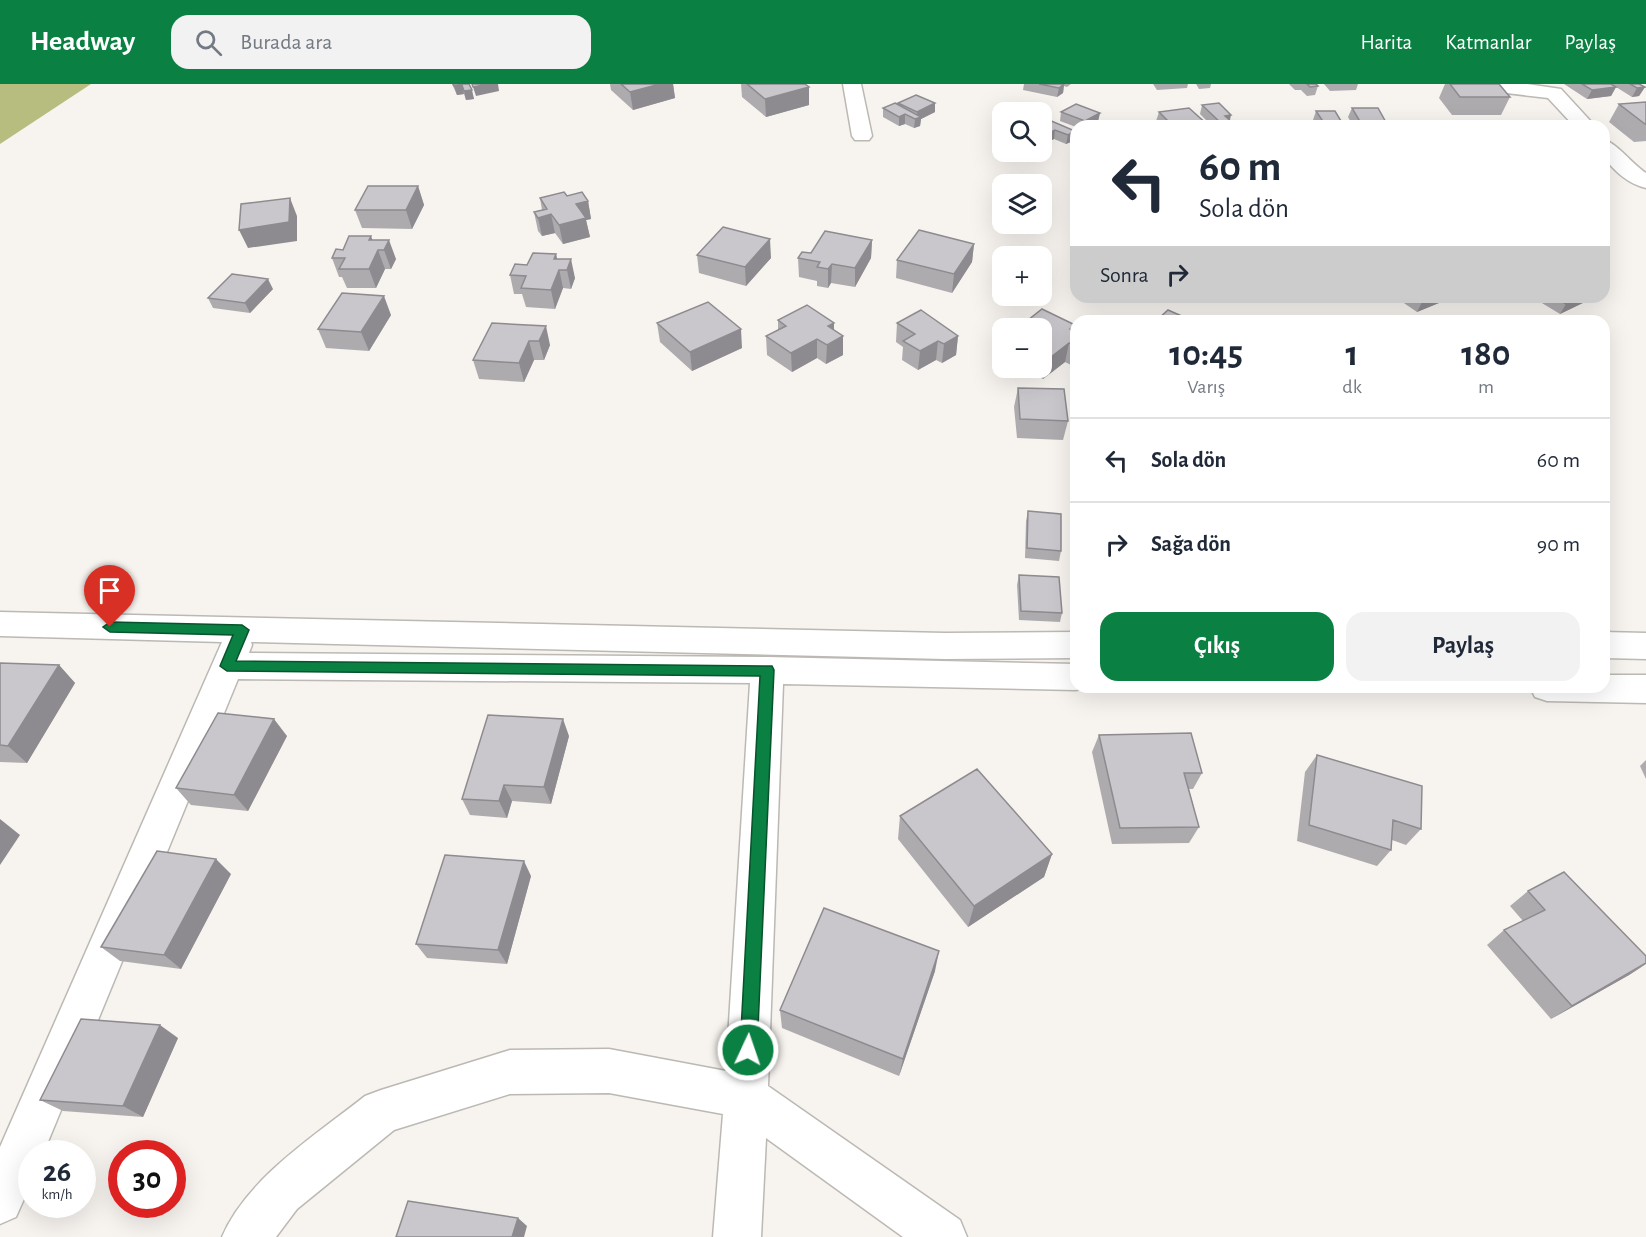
<!DOCTYPE html>
<html lang="tr">
<meta charset="utf-8">
<style>
:root{--surface:#fff;--page:#f2f2f3;--text:#1f2937;--muted:#747a83;--line:#e0e1e3;--accent:#0b8043}
body{margin:0;font-family:"Alegreya Sans",sans-serif;background:var(--page);color:var(--text);height:100vh;display:flex;flex-direction:column;font-size:22px;white-space:nowrap}
*{box-sizing:border-box;margin:0}
p{font-size:20px;color:var(--muted)}
.icon{flex:none;width:33px;height:33px;fill:none;stroke:currentColor;stroke-width:2;stroke-linecap:round;stroke-linejoin:round}
.map{position:relative;flex:1;overflow:hidden}
.side{position:absolute;left:1070px;top:231px;width:540px;height:378px;display:flex;flex-direction:column;background:var(--surface);border-radius:18px;box-shadow:0 6px 24px #0002}
.side>*{flex:none}
.guide{position:absolute;left:1070px;top:36px;width:540px;height:183px;border-radius:18px;box-shadow:0 6px 24px #0002;background:#fff;color:var(--text);overflow:hidden}
.fabs{position:absolute;left:992px;top:18px;display:grid;gap:12px}
.fabs a{display:grid;place-items:center;width:60px;height:60px;border-radius:12px;background:var(--surface);box-shadow:0 6px 24px #0002;font-size:30px}
.speed{position:absolute;left:18px;top:1056px;display:flex;gap:12px;font-size:30px;font-weight:700;text-align:center}
.speed>*{display:grid;place-content:center;width:78px;height:78px;border-radius:50%;background:var(--surface);box-shadow:0 6px 24px #0002;line-height:1}
.speed small{font-size:15px;font-weight:400}
.speed .limit{border:9px solid #d22;background:#fff;color:#111}
.pin{position:absolute;display:grid;place-items:center;width:51px;height:51px;color:#fff;margin:-62px -26px;border-radius:50% 50% 50% 0;rotate:-45deg;box-shadow:0 0 6px #0007}
.pin .icon{rotate:45deg}
.me{position:absolute;width:66px;margin:-33px;rotate:3deg;stroke-linejoin:round;filter:drop-shadow(0 0 4px #0008)}
.turn{display:flex;align-items:center;gap:21px;height:126px;padding:0 30px;font-size:27px}
.turn .icon{width:78px;height:78px;stroke-width:2.5}
.turn b{display:block;font-size:42px;line-height:51px}
.then{display:flex;align-items:center;height:57px;padding:0 30px;background:#0003;gap:12px;font-size:22px}
.eta{display:flex;justify-content:space-evenly;align-items:center;height:102px;text-align:center}
.eta b{font-size:36px;font-weight:600;line-height:42px}
.button{display:flex;gap:12px;margin-top:auto;padding:12px 30px}
.button a{flex:1;height:69px;border-radius:18px;background:var(--accent);color:#fff;font-size:24px;font-weight:600;line-height:69px;text-align:center}
.button a+a{background:var(--page);color:var(--text)}
ul{padding:0;list-style:none}
li{display:flex;align-items:center;gap:18px;height:84px;padding:0 30px;border-top:2px solid var(--line)}
li div{flex:1}
li b{display:block;font-size:22px}
li em{font-style:normal}
header{display:flex;align-items:center;gap:36px;box-sizing:border-box;height:84px;padding:0 30px;background:var(--accent);color:#fff}
header strong{font-size:28px}
nav{display:flex;gap:33px;margin-inline-start:auto;font-size:21px}
.search{width:420px;height:54px;background:var(--page);display:flex;align-items:center;gap:15px;box-sizing:border-box;padding:0 21px;border-radius:18px;color:var(--muted);font-size:22px}
.map>svg:first-child{display:block}
.forest{fill:#b7bd7e}
.lines{fill:none;stroke-linecap:round;stroke-linejoin:round}
.minor-casing{stroke:#bcb9b4;stroke-width:3}
.minor{fill:#fff;fill-rule:evenodd}
.wall{fill:#aeabaf}
.shaded-wall{fill:#8d8b8f}
.building{fill:#cac7cc;stroke:#8d8b8f;stroke-width:1.5}
.route{fill:#0b8043;stroke:#07532c;stroke-width:1.5}
</style>
<header>
<strong>Headway</strong>
<div class="search"><svg class="icon" aria-label="search" viewBox="0 0 24 24"><circle cx="10" cy="10" r="6"/><path d="M15 15l6 6"/></svg>Burada ara</div>
<nav><a>Harita</a><a>Katmanlar</a><a>Paylaş</a></nav>
</header>
<div class="map">
<svg width="1646" height="1153" viewBox="0 0 1646 1153">
<rect width="100%" height="100%" fill="#f7f3ef"/>
<path class="forest" d="M0,0h91l-91,60z"/>
<g class="lines">
<g class="minor-casing">
<path id="minor" d="M843,0h18l11,52 -3,4h-14l-3,-4z
M1472,0h55l34,5 34,37h-21l-26,-28 -67,-8 -7,-2z
M1604,56c13,3 28,24 42,33v15c-18,-4 -31,-17 -42,-30z
M0,528l945,21 131,-1v26l-131,1 -694,-17 1,3 -3,8 518,4 309,7v23h10l-10,3 -293,-6 -15,402 192,134 7,17h-64l-137,-99 -5,99h-48l10,-123 -114,-21 -99,1 -116,36 -97,79 -21,28h-54c25,-59 94,-102 143,-141l16,-6 129,-40 99,-1 117,22 24,-388 -512,-4 -195,475h-11v27l-16,36 -16,7v-77l222,-505 -222,-6z
M1604,548l42,1v26l-42,-1z
M1604,591h42v28l-99,-2 -12,-4 -5,-10h74z"/>
</g>
<use href="#minor" class="minor"/>
</g>
<path class="wall" d="M452,0h17l5,15 -8,1 -2,-6 -7,1z
M610,0h63l2,14 -42,12 -22,-20z
M741,0h64l4,21 -43,12 -24,-20z
M1024,0h47l-4,3 -3,-1 -1,7 -6,4 -34,-7z
M1153,0h35l-1,4 -30,2z
M1196,0h15l-1,4 -11,1z
M1289,0h27l2,2 -3,9 -8,1 -6,-6h-6z
M1324,0h34l-2,6 -26,1z
M1445,0h54l11,13 -9,18h-49l-13,-17z
M1564,0h75l6,3 -6,9 -7,1 -16,-10 -5,9 -24,3z
M1646,18v39l-12,1 -25,-20 10,-18z
M898,19h37v9l-14,7 -1,7 -6,2 -9,-4 -6,2 -16,-9v-9l15,-3z
M1202,21l30,21h-20l-12,-12z
M1352,24l36,18h-35l-5,-9z
M1316,27l28,15h-27l-4,-6z
M1061,28l37,10 -7,4h-15v1l-16,-6z
M1159,28l50,14h-48l-5,-5z
M1041,34l34,13 -2,10 -7,3 -12,-5 -6,3 -7,-3z
M418,102l6,19 -12,24 -50,-1 -7,-18z
M567,112l21,5 3,18 -5,1 4,17 -27,7 -8,-11 -13,3 -4,-5 -4,-19 8,-2 -2,-12z
M373,156l23,19 -5,10h-6l-9,19h-29l-5,-11h-3l-7,-19 11,-8z
M872,156l-1,18 -16,29 -24,-4 -3,5 -11,-2v-5l-18,-4 -1,-19 13,-5z
M974,160l-2,18 -20,31 -56,-15 1,-18z
M556,170l1,5 18,19 -4,11 -8,-1 -8,21 -29,-2 -4,-13h-8l-4,-19 17,-10z
M697,171l74,3 -25,28 -47,-13z
M273,205l-23,24 -37,-5 -5,-10z
M1395,213h57l-1,1 -34,14z
M1532,213h59l-2,3 -29,14z
M391,231l-22,36 -43,-3 -8,-19z
M778,236l56,3v7l9,6v19l-17,9 -9,-6 -25,14 -25,-17 -1,-19 12,-6z
M492,239l58,22 -6,15h-10l-10,22 -45,-3 -6,-19z
M657,239l85,25 -50,23 -32,-29z
M897,239l61,13 -2,19 -14,8 -6,-3 -18,10 -16,-10 1,-13 -7,-5z
M1075,241l-1,6 2,1 -1,35 -10,-5 -22,17 -23,-11h21v-40z
M1018,304l50,33 -5,19 -46,-2 -3,-31z
M1028,427l33,40 -2,10 -34,-3 1,-37z
M1019,491l43,38 -2,9 -41,-2 -2,-35z
M0,579l59,2 16,18 -48,80 -27,-1z
M1099,651l103,38 -9,16h-4l10,38 -10,16 -77,1 -20,-92z
M287,652l-39,75 -57,-6 -15,-17z
M569,652l-18,68 -39,-3 -5,17 -37,-3 -8,-16z
M1317,671l104,74 -15,16 -14,-5 -1,10 -14,16 -80,-25 8,-69z
M1646,676v19l-6,-13z
M900,732l152,38 -8,23 -76,50 -70,-88z
M231,790l-50,95 -61,-8 -19,-14z
M531,792l-24,88 -80,-6 -11,-14z
M1528,807l118,73 -17,11 -78,44 -64,-74 17,-15 19,-9 -13,-15z
M935,887l-36,105 -117,-48 -2,-18z
M178,954l-35,79 -80,-6 -23,-11z"/>
<path class="shaded-wall" d="M489,0h9l1,7 -23,5 -3,-9z
M660,0h13l2,14 -42,12 -3,-18z
M1064,0l-1,9 -6,4 2,-9z
M462,1l2,9 -7,1 -3,-9z
M809,3v18l-43,12 -1,-18z
M1616,3l-5,9 -24,3 5,-9z
M1645,3l-6,9 -7,1 5,-9z
M472,6l2,9 -8,1 -2,-9z
M935,19v9l-14,7 -1,7 -6,2 1,-9h2v-7z
M1100,29l-2,9 -7,4h-7l1,-5z
M905,30v10l-6,2v-9z
M1231,31l-2,9 4,-1 -1,3h-10l3,-10z
M1055,46l-1,9 -6,3 1,-9z
M1075,47l-2,10 -7,3 2,-9z
M418,102l6,19 -12,24 -6,-19z
M290,114l7,18v25l-49,7 -9,-18z
M588,117l3,18 -5,1 4,17 -27,7 -4,-19 17,-21z
M551,130l4,19 -13,3 -4,-18z
M371,152l6,16 1,-2 7,19 -9,19 -7,-19v-29z
M770,155l1,19 -25,28 -1,-19z
M389,156l7,19 -5,10 -7,-19z
M872,156l-1,18 -16,29v-19z
M974,160l-2,18 -20,31 2,-19z
M556,170l7,34 -8,21 -4,-19 3,-31z
M571,175l4,19 -4,11 -4,-19z
M832,180l-1,19 -3,5v-19z
M268,195l5,10 -23,24 -5,-10z
M384,212l7,19 -22,36 -8,-19z
M1435,213h17l-1,1 -34,14 5,-10z
M1581,213h10l-2,3 -29,14 6,-10z
M834,239v18l9,-5v19l-17,9 2,-38z
M1075,241l-4,19 -2,-1 -4,19 -22,17 4,-19 23,-31z
M546,242l4,19 -6,15 -5,-19z
M741,245l1,19 -50,23 -2,-19z
M958,252l-2,19 -14,8 2,-19z
M817,255v19l-25,14 -1,-19z
M529,257l5,19 -10,22 -5,-19z
M938,257l-2,19 -18,10 2,-19z
M59,581l16,18 -48,80 -19,-17z
M274,635l13,17 -39,75 -14,-16z
M563,635l6,17 -18,68 -7,-17z
M504,701l8,16 -5,17 -8,-17z
M0,735l20,16 -20,30z
M1052,770l-8,23 -76,50 6,-21z
M216,775l15,15 -50,95 -17,-14z
M524,777l7,15 -24,88 -9,-14z
M939,867l-4,20 -36,105 4,-17z
M1646,880l-17,11 -78,44 21,-13z
M160,941l18,13 -35,79 -20,-11z
M518,1134l9,8 -3,11h-12z"/>
<path class="building" d="M453,0h16l3,6 -8,1 -2,-6 -8,1z
M472,0h17l-16,3z
M621,0h39l-30,8z
M747,0h58l4,3 -44,12z
M1039,0h25l-5,4z
M1307,0h9l2,2 -8,1z
M1450,0h49l11,13h-50z
M1582,0h29l5,3 -24,3z
M1630,0h9l6,3 -8,1z
M916,11l19,8 -18,9 -19,-9z
M1646,18v22h-1l-26,-20z
M895,19l26,14 -6,2 -10,-5 -6,3 -16,-9z
M1219,19l12,12 -6,1 8,7 -10,2 -21,-20z
M1076,20l24,9 -15,8 -24,-9z
M1189,24l20,18h-36l-14,-14z
M1352,24h26l10,18 -26,-1z
M1316,27h19l9,15h-7l-2,-3h-11z
M1042,33l33,14 -7,4 -13,-5 -6,3 -8,-4z
M1505,37l4,5h-32l-4,-4z
M368,102h50l-12,24h-51z
M564,108l3,4 15,-4 6,9 -12,3 10,14 -27,7 -8,-11 -13,4 -4,-6 13,-3 -7,-11z
M290,114l-1,24 -50,8 2,-26z
M723,143l47,12 -25,28 -48,-12z
M919,146l55,14 -20,30 -57,-14z
M825,147l47,9 -17,28 -23,-4 -4,5 -11,-2 3,-5 -22,-4 4,-6 9,1z
M349,152h22l-2,4h20l-5,10h-6l-9,19h-30l6,-11h-13l4,-9 7,1z
M533,169l23,1 -2,5h17l-4,11h-8l-8,20 -30,-2 5,-12 -16,-1 5,-11 12,1z
M232,190l36,5 -23,24 -37,-5z
M342,209l42,3 -23,36 -43,-3z
M1414,213h21l-13,5z
M1553,213h28l-15,7z
M708,218l33,27 -51,23 -33,-29z
M807,221l27,18 -6,3 15,10 -16,9 -10,-6 -26,14 -25,-17 20,-10 -8,-6z
M1042,225l33,16 -5,4 6,3v14l-7,-3 -22,17 -6,-3v-29h-23z
M921,226l37,26 -14,8 -6,-3 -18,10 -17,-10 12,-7 -18,-11z
M1168,226l25,11h-37z
M492,239l54,3 -7,15h-10l-10,22 -46,-3z
M1018,304l46,1 4,32 -48,-2z
M1028,427l33,3v37l-34,-3z
M1019,491l40,2 3,36 -41,-2z
M0,579l59,2 -51,81 -8,-1z
M218,629l56,6 -40,76 -58,-7z
M488,631l75,4 -19,68 -40,-2 -5,16 -37,-2z
M1191,649l11,40h-18l15,54 -79,1 -21,-93z
M1317,671l105,31 -1,43 -28,-9 -2,30 -82,-25z
M977,685l75,85 -78,52 -74,-90z
M157,767l59,8 -52,96 -63,-8z
M445,771l79,6 -26,89 -82,-6z
M1564,788l82,84v7l-74,43 -68,-76 41,-20 -17,-19z
M824,824l115,43 -36,108 -123,-49z
M81,935l79,6 -37,81 -83,-6z
M408,1117l110,17 -6,19h-116z"/>
<path class="route" d="M110,538l132,3 7,5 -13,31 536,5 2,4 -17,380 -2,6 -7,2 -6,-2 -2,-6 20,-374 -533,-5 -7,-5 13,-31 -123,-3 -7,-5z"/>
</svg>
<div class="fabs">
<a><svg class="icon" aria-label="search" viewBox="0 0 24 24"><circle cx="10" cy="10" r="6"/><path d="M15 15l6 6"/></svg></a>
<a><svg class="icon" aria-label="layers" viewBox="0 0 24 24"><path d="M12 4l9 5-9 5-9-5zM3 14l9 5 9-5"/></svg></a>
<a>+</a>
<a>−</a>
</div>
<div class="speed"><div>26<small>km/h</small></div><div class="limit">30</div></div>
<div class="pin" style="left:110px;top:543px;background:#d93025"><svg class="icon" aria-label="arrive" viewBox="0 0 24 24"><path d="M6 21V4h12l-3 4 3 4H6"/></svg></div>
<svg class="me" style="left:748px;top:966px" viewBox="-20 -20 40 40"><circle r="17" fill="#0b8043" stroke="#fff" stroke-width="3"/><path d="M0-11L8 9 0 5-8 9z" fill="#fff"/></svg>
<div class="guide">
<div class="turn"><svg class="icon" aria-label="left" viewBox="0 0 24 24"><path d="M17 20v-9H6M10 6l-5 5 5 5"/></svg><div><b>60 m</b>Sola dön</div></div>
<div class="then">Sonra<svg class="icon" aria-label="right" viewBox="0 0 24 24"><path d="M7 20v-9h11M14 6l5 5-5 5"/></svg></div>
</div>
<section class="side">
<div class="eta">
<div><b>10:45</b><p>Varış</p></div>
<div><b>1</b><p>dk</p></div>
<div><b>180</b><p>m</p></div>
</div>
<ul>
<li><svg class="icon" aria-label="left" viewBox="0 0 24 24"><path d="M17 20v-9H6M10 6l-5 5 5 5"/></svg><div><b>Sola dön</b></div><em>60 m</em></li>
<li><svg class="icon" aria-label="right" viewBox="0 0 24 24"><path d="M7 20v-9h11M14 6l5 5-5 5"/></svg><div><b>Sağa dön</b></div><em>90 m</em></li>
</ul>
<div class="button"><a>Çıkış</a><a>Paylaş</a></div>
</section>
</div>
